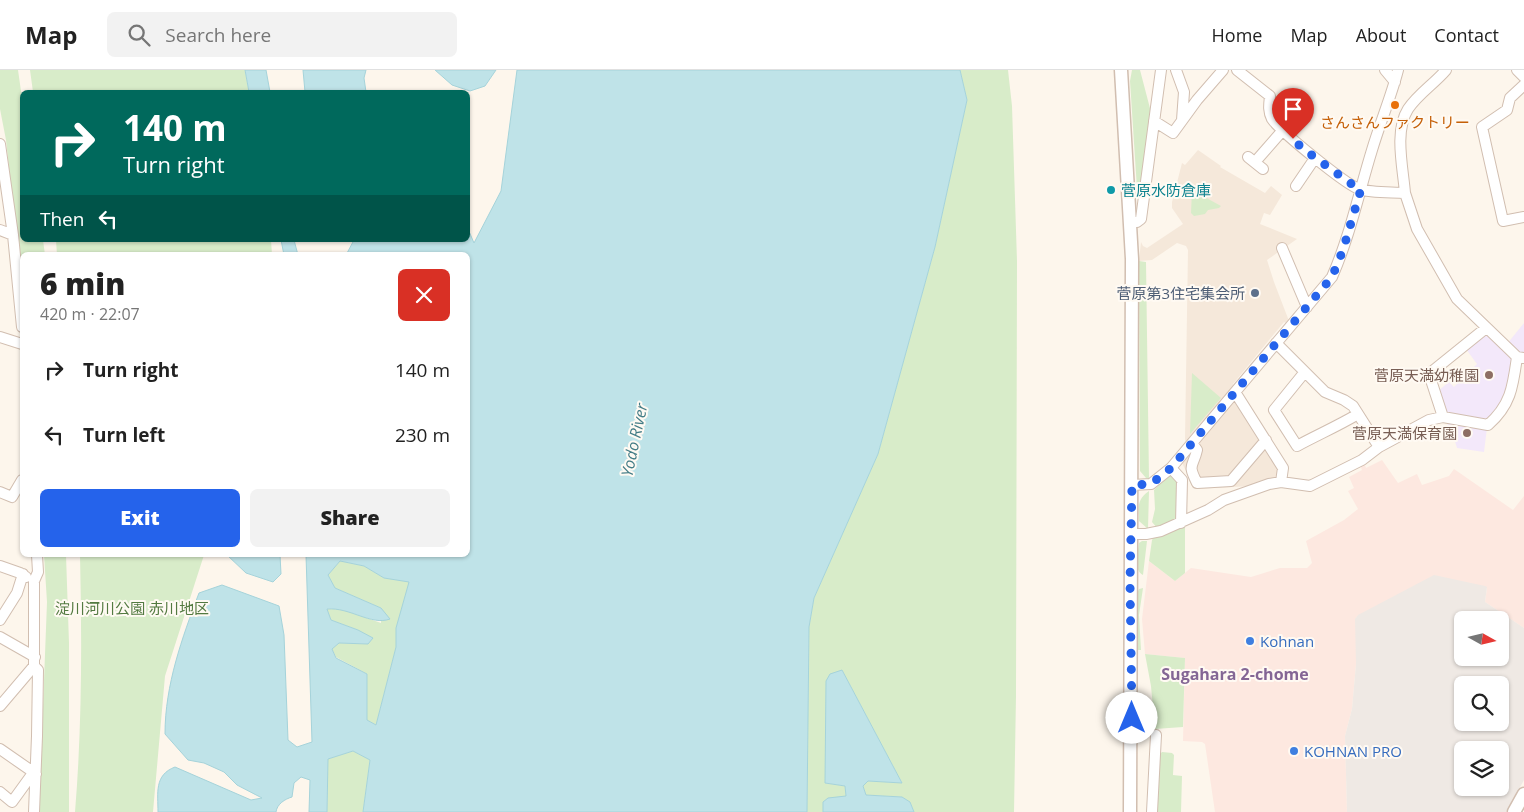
<!DOCTYPE html>
<meta charset="utf-8">
<style>
:root{--surface:#fff;--page:#f2f2f2;--text:#222;--muted:#767676;--line:#e0e0e0;--accent:#2563eb}
body{margin:0;font-family:"Open Sans","Noto Sans JP",sans-serif;background:var(--page);color:var(--text);height:100vh;display:flex;flex-direction:column;font-size:19px;white-space:nowrap}
*{box-sizing:border-box;margin:0}
p{font-size:16px;color:var(--muted)}
.icon{flex:none;width:28px;height:28px;fill:none;stroke:currentColor;stroke-width:2;stroke-linecap:round;stroke-linejoin:round}
.map{position:relative;flex:1;overflow:hidden}
.sheet{position:absolute;left:20px;top:182px;width:450px;height:305px;display:flex;flex-direction:column;background:var(--surface);border-radius:8px;box-shadow:0 1px 4px #0004}
.sheet>*{flex:none}
.banner{position:absolute;left:20px;top:20px;width:450px;height:152px;border-radius:8px;box-shadow:0 1px 4px #0004;background:#00695c;color:#fff;overflow:hidden}
.needle{width:32px;rotate:98deg}
.tools{position:absolute;left:1454px;top:541px;display:grid;gap:10px}
.tools a{display:grid;place-items:center;width:55px;height:55px;border-radius:8px;background:var(--surface);box-shadow:0 1px 4px #0004;font-size:25px}
.pin{position:absolute;display:grid;place-items:center;width:42px;height:42px;color:#fff;margin:-51px -21px;border-radius:50% 50% 50% 0;rotate:-45deg;box-shadow:0 0 5px #0007}
.pin .icon{rotate:45deg}
.me{position:absolute;width:55px;margin:-28px;rotate:0deg;stroke-linejoin:round;filter:drop-shadow(0 0 4px #0008)}
.turn{display:flex;align-items:center;gap:18px;height:105px;padding:0 20px;font-size:22px}
.turn .icon{width:65px;height:65px;stroke-width:2.5}
.turn b{display:block;font-size:35px;line-height:42px}
.then{display:flex;align-items:center;height:48px;padding:0 20px;background:#0003;gap:10px;font-size:19px}
.round{display:grid;place-items:center;flex:none;width:52px;height:52px;border-radius:8px;background:var(--page)}
.head{display:flex;align-items:center;justify-content:space-between;height:85px;padding:0 20px}
h1{font-size:30px;font-weight:800;line-height:38px}
.cta{display:flex;gap:10px;margin-top:auto;padding:10px 20px}
.cta a{flex:1;height:58px;border-radius:8px;background:var(--accent);color:#fff;font-size:20px;font-weight:800;line-height:58px;text-align:center}
.cta a+a{background:var(--page);color:var(--text)}
ul{padding:0;list-style:none}
li{display:flex;align-items:center;gap:15px;height:65px;padding:0 20px}
li div{flex:1}
li b{display:block;font-size:19px}
li em{font-style:normal}
header{display:flex;align-items:center;gap:30px;box-sizing:border-box;height:70px;padding:0 25px;background:var(--surface);border-bottom:1px solid var(--line)}
header strong{font-size:24px}
nav{display:flex;gap:28px;margin-inline-start:auto;font-size:18px}
.search{width:350px;height:45px;background:var(--page);display:flex;align-items:center;gap:12px;box-sizing:border-box;padding:0 18px;border-radius:8px;color:var(--muted);font-size:19px}
.map>svg:first-child{display:block}
.residential{fill:#f5e8da}
.commercial{fill:#fde8e0}
.industrial{fill:#efe9e4;fill-rule:evenodd}
.education{fill:#f3e8fa}
.green{fill:#d8ecc9}
.water{fill:#bfe3e8;stroke:#a5d3da;fill-rule:evenodd}
.lines{fill:none;stroke-linecap:round;stroke-linejoin:round}
.minor-casing{stroke:#d1beb0;stroke-width:12}
.tertiary-casing{stroke:#d1beb0;stroke-width:15}
.minor{stroke:#fff;stroke-width:10}
.tertiary{stroke:#fff;stroke-width:12}
.route{stroke:#2563eb;stroke-width:9;stroke-dasharray:0 16.2}
.food-dot{fill:#e8710a;stroke:#fffaf3;stroke-width:2}
.culture-dot{fill:#0f9aa8;stroke:#fffaf3;stroke-width:2}
.service-dot{fill:#5c6f8a;stroke:#fffaf3;stroke-width:2}
.education-dot{fill:#8d6e63;stroke:#fffaf3;stroke-width:2}
.shop-dot{fill:#3f7fe0;stroke:#fffaf3;stroke-width:2}
.labels{text-anchor:middle;dominant-baseline:central;stroke-width:4;stroke-linejoin:round;paint-order:stroke}
.food-label{font-size:15px;fill:#c56008;stroke:#fffaf3}
.culture-label{font-size:15px;fill:#0d838f;stroke:#fffaf3;text-anchor:start}
.service-label{font-size:15px;fill:#4e5e75;stroke:#fffaf3;text-anchor:end}
.education-label{font-size:15px;fill:#785e54;stroke:#fffaf3;text-anchor:end}
.park-label{font-size:15px;fill:#537a41;stroke:#fffaf3}
.shop-label{font-size:15px;fill:#366cbe;stroke:#fffaf3;text-anchor:start}
.water-label{font-size:16px;font-style:italic;fill:#437c86;stroke:#fffaf3}
.neighbourhood-label{font-size:16px;font-weight:bold;fill:#846695;stroke:#fffaf3}
</style>
<header>
<strong>Map</strong>
<div class="search"><svg class="icon" aria-label="search" viewBox="0 0 24 24"><circle cx="10" cy="10" r="6"/><path d="M15 15l6 6"/></svg>Search here</div>
<nav><a>Home</a><a>Map</a><a>About</a><a>Contact</a></nav>
</header>
<div class="map">
<svg width="1524" height="742" viewBox="0 0 1524 742">
<rect width="100%" height="100%" fill="#fdf6ec"/>
<path class="residential" d="M1198,80l23,16 -1,1 45,26 6,-7 11,9 -12,20 -6,-2 -4,11 37,15 -30,21 7,22 15,39 -2,3 -3,-2 -51,62 53,83 -6,8 -28,11 -57,3 -14,-28 7,-8 -3,-14 3,-189 -2,-4 -9,-3 -25,17 -13,1 2,-19 2,4 4,2 36,-24 -11,-16v-6l10,-39 3,2z"/>
<path class="commercial" d="M1382,390l16,23 19,-9 5,11 27,-9 5,-7 59,41 11,-14v132l-39,-26 2,-14 -131,29v47l-4,45 -7,27 2,76h-132l-10,-68 -3,-2 -19,-1 2,-83 -40,-4 -3,-35 7,-58 26,20 16,-13 60,9 29,-9h27l5,-5 -6,-22 38,-21 14,-11 -10,-18 6,-3 -5,-11 13,-7 -2,-5 4,-2 2,5z"/>
<path class="industrial" d="M1434,505l51,11 2,1 -2,15 39,26v152l-18,32h-159l-2,-76 7,-27 4,-45 -1,-45 3,-4zM1462,550h38v38h-38zM1462,615h38v37h-38zM1462,680h38v38h-38z"/>
<path class="education" d="M1524,253v32l-17,-11z
M1488,263l25,25 -7,43 -19,22 -40,-7 -9,-25 11,-9 5,5 23,-23 -11,-15z
M1447,351l40,7 -3,24 -27,-4 -3,-10 -4,1z"/>
<path class="green" d="M0,0h18l4,28v142h21l2,15h-23v35l-16,-150 -6,-31z
M30,0h215l4,22h-216z
M960,0h48l4,36 5,155 -1,435 -2,116h-100l-4,-10 -8,-5 -36,-2 -3,-9 5,-5 34,2 -60,-113 -17,113 20,3 1,10 -23,6v10h-16l2,-185 5,-29 64,-144 57,-207 32,-147z
M1132,0h8l12,46 -12,73 -2,1 -1,-1 -7,-108z
M1192,120l29,16 -2,2 -11,2 -3,4 -11,2 -3,-3z
M56,170h215l1,15h-215z
M1139,191l7,1 3,217 -3,-1 -6,-7z
M1192,303l29,25 -31,36z
M1168,406h5l6,7v35l-21,11 -6,-7 3,-13 -1,-19z
M1149,421l-1,38 -9,-8c0,-14 -3,-21 10,-30z
M1185,455v48l-10,8 -26,-20 3,-21 3,-5z
M1142,471h5l-4,34c-10,-5 -5,-22 -4,-32z
M44,485h22l3,88v169h-30l8,-210z
M80,485h124l-39,121 -12,136h-78c7,-85 7,-171 5,-257z
M340,491l24,5 20,12 26,3 -14,47v19l-20,78 -9,-5v-46l-31,-17 -4,-8 7,-6 29,1 -10,-14 -27,-10 -4,-11h14l40,14v-15l-46,-20 -7,-13z
M1143,518l-4,27 2,35h-8l4,-57 2,-4z
M1145,584l40,4 -2,69 -28,2 -4,-43z
M353,681l17,9 -7,52h-36l1,-53z
M1162,682l10,1 2,2 -1,20 9,1 -1,36h-26l4,-57z"/>
<path class="water" d="M245,0h21l4,22h-21z
M303,0h63l-2,8 2,14h-61z
M435,0h61l-11,16 -15,5 -18,-6z
M517,0h443l7,30 -32,147 -57,207 -64,144 -5,29 -2,185h-444l7,-52 -17,-9 -25,8 -1,53h-18l1,-32 -9,-3 -7,6 -2,14c-7,2 -15,7 -16,15h-118c0,-19 -4,-37 17,-45l76,33 11,-2 -25,-13 -13,-13 -20,-9 -16,-3 -23,-26c0,-49 17,-96 34,-141l23,-8 57,21 5,29 4,105 9,7 15,-5 -6,-187h162v-300h-122l8,-15h114v-11l6,14 27,-52zM340,491l24,5 20,12 25,4 -13,46v19l-20,78 -9,-5v-46l-31,-16 -4,-9 7,-6 29,1 5,-6 -15,-8 -27,-10 -4,-11c23,-2 44,17 63,10l-9,-11 -46,-20 -7,-13z
M281,170h13l4,15h-14z
M227,485h53l1,19 -8,8 -27,-9z
M842,600l60,113 -34,-2 -5,5 3,9 36,2 8,5 4,10h-91v-10l5,-4 18,-2 -1,-10 -20,-3 1,-102 4,-7z"/>
<g class="lines">
<g class="minor-casing">
<path id="minor" d="M1176,0l8,22 -2,28
M1237,0l33,26c-1,9 -2,15 2,23 8,12 73,65 87,70 12,4 32,3 46,4l12,36 40,70 56,54 4,4 6,1
M1385,0l10,12
M1517,0l7,7
M1524,15l-14,13 -3,12 -25,17 21,94 21,-4
M1154,51l19,12 24,-33 26,-30
M0,74l13,91 9,92
M1248,87l15,12
M1255,92l28,-32
M1296,116l19,-28
M1405,123c-2,-25 -11,-62 3,-84 10,-15 26,-25 38,-39
M1131,152h6l4,-3 20,-149
M0,160l13,5
M1282,178l25,59
M0,267l22,7
M1276,273l49,49 19,8 9,6 26,41
M1304,303l-30,37 23,36c20,-11 41,-20 61,-32
M1235,322l48,76 -2,14
M1443,347l-14,-43 57,-46
M1192,373l5,7c-4,18 -10,13 0,33l34,-2 35,-41
M1171,398l11,12 -1,43
M1132,415l19,-1 20,-16 161,-191c18,-41 27,-85 40,-127 8,-27 19,-53 26,-80
M0,422l12,5 10,-17
M1132,464h14l15,-3 47,-21 16,-10 45,-16 12,-2 29,4 52,-26 17,-13 50,-27 14,-3 45,8c23,-20 25,-39 29,-68
M0,496l20,7 6,4
M0,550l17,-27 6,-19
M0,567l35,20
M0,636l34,-40
M0,679l36,25
M0,722l12,10 21,-29
M34,742l3,-76 1,-66 -4,-4v-85l4,-9 -1,-17
M1152,742l4,-77"/>
</g>
<g class="tertiary-casing">
<path id="tertiary" d="M1121,0l11,189 -2,553
M1514,742l10,-18"/>
</g>
<use href="#minor" class="minor"/>
<use href="#tertiary" class="tertiary"/>
</g>
<g class="lines">
<path class="route" d="M1132,648l-2,-136 2,-97 19,-1 20,-16 161,-191 11,-27 18,-61 -4,-1 -55,-40 -9,-9"/>
</g>
<circle class="food-dot" cx="1395" cy="35" r="5"/>
<circle class="culture-dot" cx="1111" cy="120" r="5"/>
<circle class="service-dot" cx="1255" cy="223" r="5"/>
<g class="education-dot">
<circle cx="1489" cy="305" r="5"/>
<circle cx="1467" cy="363" r="5"/>
</g>
<g class="shop-dot">
<circle cx="1250" cy="571" r="5"/>
<circle cx="1294" cy="681" r="5"/>
</g>
<g class="labels">
<g class="food-label">
<text x="1395" y="52">さんさんファクトリー</text>
</g>
<g class="culture-label">
<text x="1121" y="120">菅原水防倉庫</text>
</g>
<g class="service-label">
<text x="1245" y="223">菅原第3住宅集会所</text>
</g>
<g class="education-label">
<text x="1479" y="305">菅原天満幼稚園</text>
<text x="1457" y="363">菅原天満保育園</text>
</g>
<g class="park-label">
<text x="132" y="538">淀川河川公園 赤川地区</text>
</g>
<g class="shop-label">
<text x="1260" y="571">Kohnan</text>
<text x="1304" y="681">KOHNAN PRO</text>
</g>
<g class="water-label">
<text transform="translate(634 370) rotate(-78)">Yodo River</text>
</g>
<g class="neighbourhood-label">
<text x="1235" y="604">Sugahara 2-chome</text>
</g>
</g>
</svg>
<div class="tools">
<a><svg class="needle" viewBox="-14 -14 28 28"><path d="M0-13l5 13h-10z" fill="#e53935"/><path d="M0 13l5-13h-10z" fill="#767676"/></svg></a>
<a><svg class="icon" aria-label="search" viewBox="0 0 24 24"><circle cx="10" cy="10" r="6"/><path d="M15 15l6 6"/></svg></a>
<a><svg class="icon" aria-label="layers" viewBox="0 0 24 24"><path d="M12 4l9 5-9 5-9-5zM3 14l9 5 9-5"/></svg></a>
</div>
<div class="pin" style="left:1293px;top:69px;background:#d93025"><svg class="icon" aria-label="arrive" viewBox="0 0 24 24"><path d="M6 21V4h12l-3 4 3 4H6"/></svg></div>
<svg class="me" style="left:1132px;top:648px" viewBox="-20 -20 40 40"><circle r="19" fill="#fff"/><path d="M0-13L10 11 0 6-10 11z" fill="#2563eb"/></svg>
<div class="banner">
<div class="turn"><svg class="icon" aria-label="right" viewBox="0 0 24 24"><path d="M7 20v-9h11M14 6l5 5-5 5"/></svg><div><b>140 m</b>Turn right</div></div>
<div class="then">Then<svg class="icon" aria-label="left" viewBox="0 0 24 24"><path d="M17 20v-9H6M10 6l-5 5 5 5"/></svg></div>
</div>
<section class="sheet">
<div class="head"><div><h1>6 min</h1><p>420 m · 22:07</p></div><a class="round" style="background:#d93025;color:#fff"><svg class="icon" aria-label="close" viewBox="0 0 24 24"><path d="M6 6l12 12M18 6L6 18"/></svg></a></div>
<ul>
<li><svg class="icon" aria-label="right" viewBox="0 0 24 24"><path d="M7 20v-9h11M14 6l5 5-5 5"/></svg><div><b>Turn right</b></div><em>140 m</em></li>
<li><svg class="icon" aria-label="left" viewBox="0 0 24 24"><path d="M17 20v-9H6M10 6l-5 5 5 5"/></svg><div><b>Turn left</b></div><em>230 m</em></li>
</ul>
<div class="cta"><a>Exit</a><a>Share</a></div>
</section>
</div>
